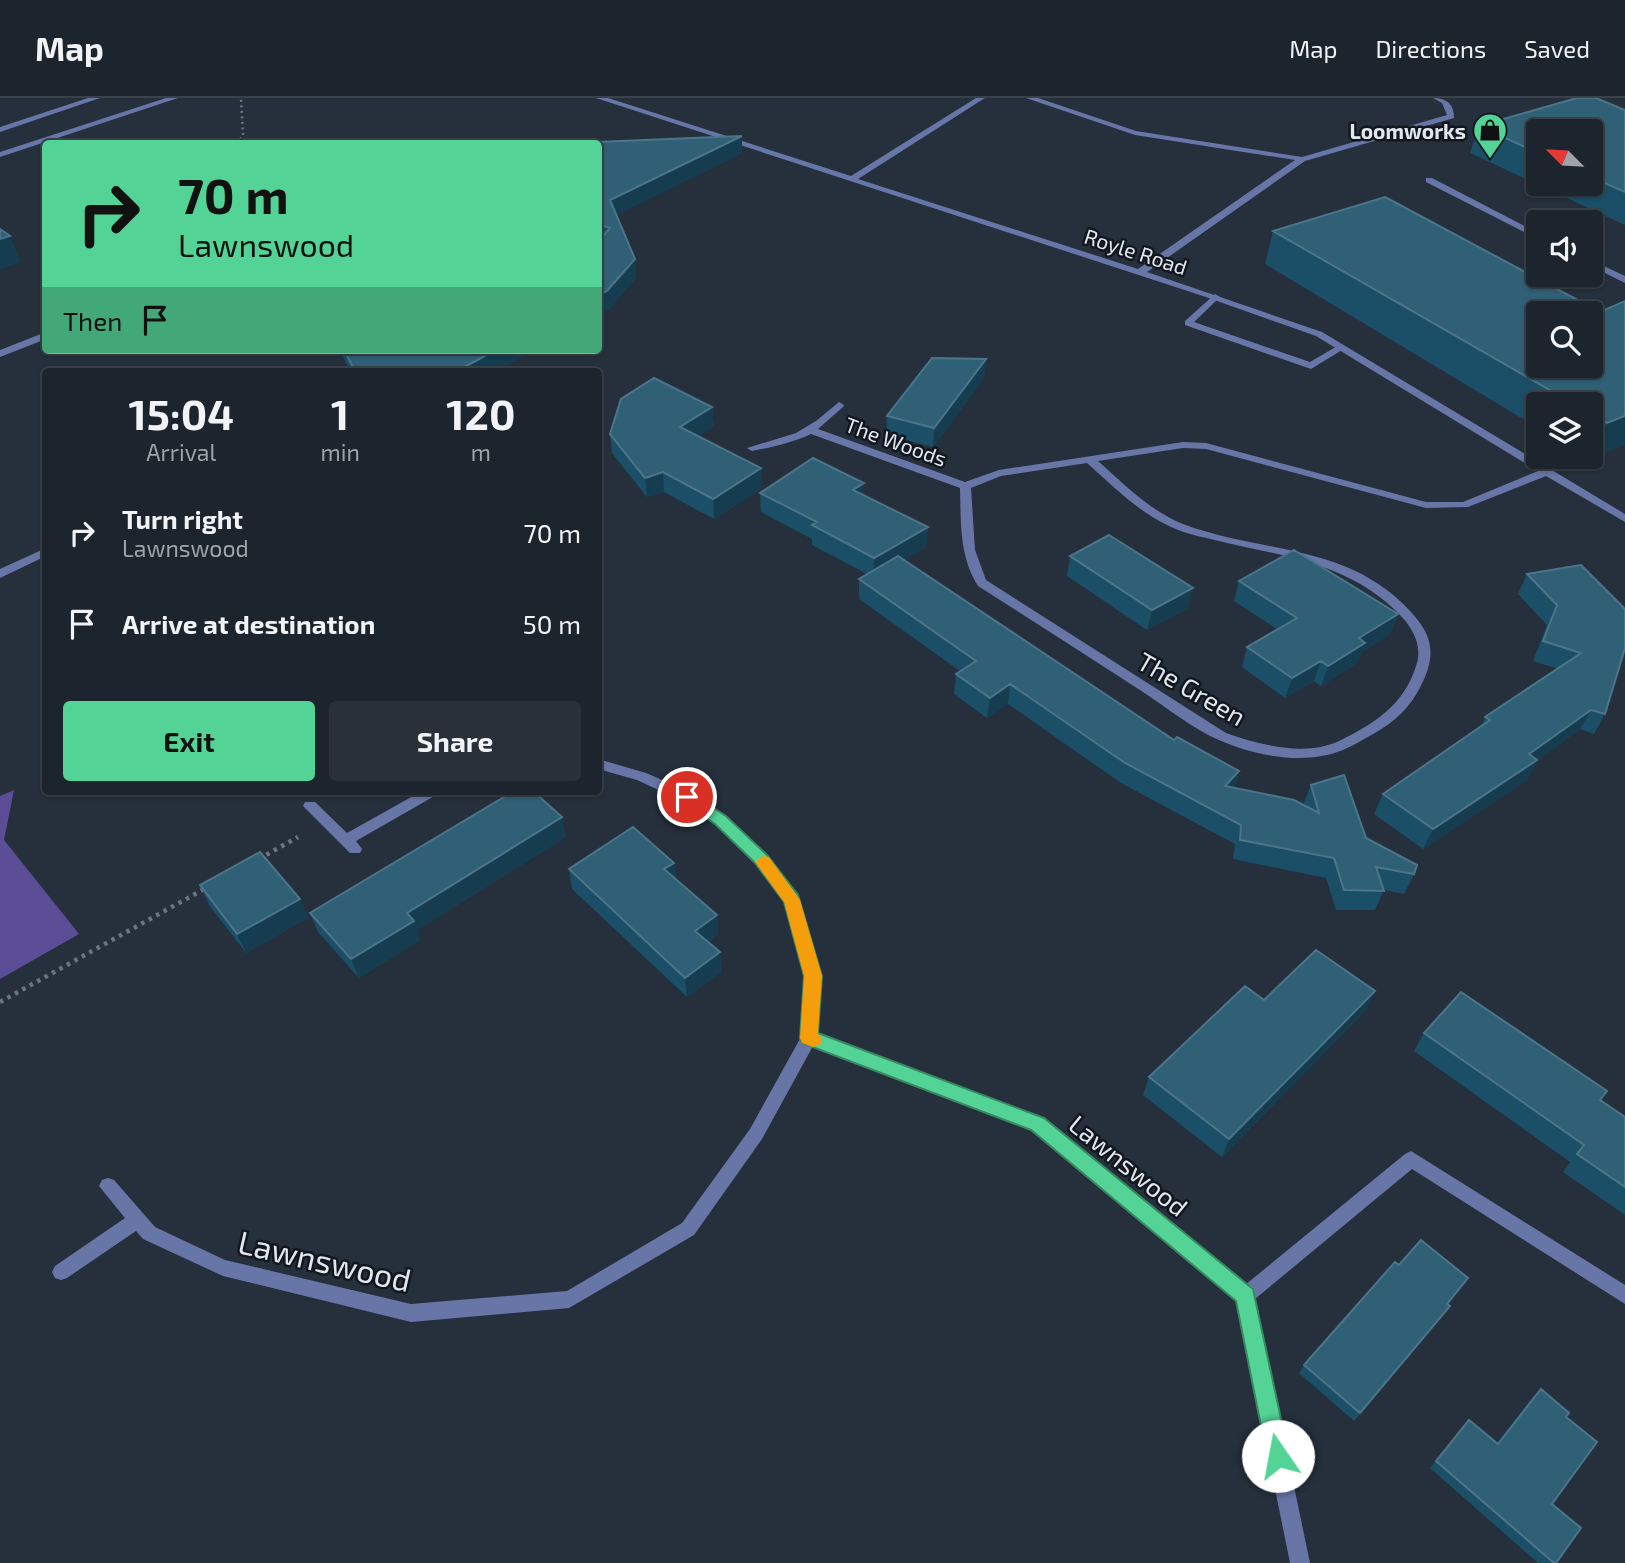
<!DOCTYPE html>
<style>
:root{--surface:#1c242d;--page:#293039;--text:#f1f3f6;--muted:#a0a4aa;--line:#3a4149;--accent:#54d396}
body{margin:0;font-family:"Exo 2",sans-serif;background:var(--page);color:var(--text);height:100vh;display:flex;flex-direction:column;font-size:26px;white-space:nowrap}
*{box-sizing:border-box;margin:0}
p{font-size:23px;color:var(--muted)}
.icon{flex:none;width:38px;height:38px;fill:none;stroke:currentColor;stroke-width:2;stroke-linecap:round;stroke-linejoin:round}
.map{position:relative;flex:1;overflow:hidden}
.drawer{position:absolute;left:42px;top:270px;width:560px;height:427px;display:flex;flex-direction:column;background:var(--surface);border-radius:7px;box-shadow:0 2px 5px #0004,0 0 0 2px var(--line)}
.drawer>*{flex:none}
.top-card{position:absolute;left:42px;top:42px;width:560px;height:214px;border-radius:7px;box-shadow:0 2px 5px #0004,0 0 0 2px var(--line);background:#54d396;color:#111;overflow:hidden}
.needle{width:46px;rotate:294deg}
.tools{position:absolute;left:1526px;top:21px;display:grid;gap:14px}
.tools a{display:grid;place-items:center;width:77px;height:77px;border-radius:7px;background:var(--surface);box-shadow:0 2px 5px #0004,0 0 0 2px var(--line);font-size:35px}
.pin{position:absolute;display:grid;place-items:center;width:60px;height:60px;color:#fff;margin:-30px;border:4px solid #fff;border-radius:50%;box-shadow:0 2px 7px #0007}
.me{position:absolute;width:77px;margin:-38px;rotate:348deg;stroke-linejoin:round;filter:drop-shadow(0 0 5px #0008)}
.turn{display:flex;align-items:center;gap:24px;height:147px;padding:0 21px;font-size:32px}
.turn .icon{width:91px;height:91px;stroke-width:2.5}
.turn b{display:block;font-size:49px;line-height:60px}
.then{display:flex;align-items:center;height:66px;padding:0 21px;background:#0003;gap:14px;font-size:26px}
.eta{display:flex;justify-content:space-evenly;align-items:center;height:119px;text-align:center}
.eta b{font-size:42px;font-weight:700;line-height:49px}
.primary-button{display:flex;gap:14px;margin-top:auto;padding:14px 21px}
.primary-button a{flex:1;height:80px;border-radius:7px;background:var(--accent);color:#111;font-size:28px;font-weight:700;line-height:80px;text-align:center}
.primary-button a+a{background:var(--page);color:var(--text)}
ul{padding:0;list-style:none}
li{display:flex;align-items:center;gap:21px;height:91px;padding:0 21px}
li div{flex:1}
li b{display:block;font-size:26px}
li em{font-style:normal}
header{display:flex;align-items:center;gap:42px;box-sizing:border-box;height:98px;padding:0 35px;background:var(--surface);border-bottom:2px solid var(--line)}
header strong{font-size:33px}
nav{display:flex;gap:38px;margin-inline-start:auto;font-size:24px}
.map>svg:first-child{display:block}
.forest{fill:#5c4d97}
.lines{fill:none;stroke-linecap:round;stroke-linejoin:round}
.path-far1{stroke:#6c7580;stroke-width:2.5;stroke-dasharray:2 3.5;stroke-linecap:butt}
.path{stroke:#6c7580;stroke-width:4.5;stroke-dasharray:3.5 5;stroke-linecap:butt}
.service{fill:#6775a7;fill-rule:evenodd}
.minor{fill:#6775a7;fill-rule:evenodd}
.wall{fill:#1b4f67;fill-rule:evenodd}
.shaded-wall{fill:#163c50}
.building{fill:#306076;stroke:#4c7589;stroke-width:2;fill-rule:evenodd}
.route{fill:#54d396;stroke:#378962;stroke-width:2}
.slow{fill:#f59e0b}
.labels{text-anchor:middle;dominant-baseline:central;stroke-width:5;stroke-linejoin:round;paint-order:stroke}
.far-poi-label{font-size:21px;font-weight:bold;fill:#e0e7f0;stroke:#12171d;text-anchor:end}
.far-street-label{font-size:21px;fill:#e0e7f0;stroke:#12171d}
.street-label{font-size:26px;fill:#e0e7f0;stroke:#12171d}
.near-street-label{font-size:32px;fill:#e0e7f0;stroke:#12171d}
</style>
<header>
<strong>Map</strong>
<nav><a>Map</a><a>Directions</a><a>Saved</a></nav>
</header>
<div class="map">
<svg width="1625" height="1465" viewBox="0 0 1625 1465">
<rect width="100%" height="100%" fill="#25303c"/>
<path class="forest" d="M14,692l-10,50 75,94 -79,45v-183z"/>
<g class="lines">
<path class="path-far1" d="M237,46l6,-9 -2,-37"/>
<path class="path" d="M259,761l39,-22
M0,904l206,-114"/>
<path class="service" d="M88,0h12l-100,34v-5z
M1426,80h6l106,55v6l-112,-57z
M1215,196l5,3 -2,2 -24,23 116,40 29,-17 8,2 -36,22 -126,-44v-4z"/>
<path class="minor" d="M166,0h12l-178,59v-5z
M596,0h12l243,78 125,-78h9l-127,81 280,90 157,-109 -160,-25 -109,-37h12l98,33 166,26 145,-42 -5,-12 -9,-5c14,0 21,6 21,20l-149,43 -158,111 175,60 303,182v8l-79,-46 -78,31 -42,1 -220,-59 -23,-1 -85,13c26,23 52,50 85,63 80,30 165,19 228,88 26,28 24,49 6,81 -12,21 -30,34 -51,45 -12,7 -25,14 -39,17 -34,8 -77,-1 -108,-15 -26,-11 -53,-33 -76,-48 -55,-36 -110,-71 -165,-106 -19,-30 -17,-64 -18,-98l-149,-54c-19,9 -39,13 -59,17l-5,-3 49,-15 20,-12 23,-19 5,3 -1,2 -25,22 147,53 34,-12 184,-28 23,1 220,59h37l75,-31 -222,-135 -113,-40zM1087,365c26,23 51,49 84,64 17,8 37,11 56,16 63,14 125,23 172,71 14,14 24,32 17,52 -12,39 -42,58 -77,75 -34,16 -79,4 -113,-8l-240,-153 -11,-30 -4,-62 30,-12z
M1591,162l34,16v7l-34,-17z
M46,234v7l-46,18v-7z
M46,450v8l-46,22v-9z
M598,661l48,14 46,20 34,23 40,39 33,45 22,76 -4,58 226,85 202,166 160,-131 6,-3 214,134v19l-213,-135 -157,130 55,264h-20l-53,-262 -206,-172 -218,-83 -51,93 -68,96 -125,73 -158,14 -188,-46 -80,-37 -7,-8 -69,47 -6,2 -6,-2 -3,-6 3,-6 70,-48 -26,-32 3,-6 6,-2 6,2 41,47 70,33 186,44 156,-13 115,-68 68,-94 51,-92 4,-61 -20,-74 -29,-39 -40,-39 -34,-23 -45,-21 -39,-11z
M422,693h18l-2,3 -82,47 6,8 -2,4h-10l-47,-47 2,-4h10l32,31z"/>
</g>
<path class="wall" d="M1625,12v115l-155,-72 9,-27zM1538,33h53v53h-53z
M742,38v17l-126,62 19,44 1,19 -27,31 -11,6v-73l1,-1h-1v-97z
M1273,133l327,81 25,132 -35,15 -4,-2h5v-53h-53v24l-273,-164z
M340,252h194l-38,21h-146z
M986,261l-2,19 -51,69 -47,-12 1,-19z
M712,309l2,19 -16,10 64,52 -48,31 -50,-27 -17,5 -35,-44 -2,-19z
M760,395l103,2 65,32 -2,20 -22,13 270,180 65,31 -5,17 69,17 8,-20 55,53 48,36 -10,20 -20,-4 -9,20h-39l-10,-32 -93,-19 2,-15 -114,-61 -113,-79 -21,14 -33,-24 2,-20 4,-3 -101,-72v-20l8,-5 -55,-29v-6l-51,-27z
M1070,458l118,52 -41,22 -80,-54z
M1581,467l24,149 -11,20 -14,-5 -43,32 -10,19 -104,69 -49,-35 9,-20 98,-67 4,-10 73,-48 -25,-8 14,-36 -29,-31 9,-20z
M1239,483l159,33 -8,20 -28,18 -4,10 -37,24 -7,-5 -29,17 -43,-31 5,-20 30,-18 -43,-28z
M566,739l-149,93 3,10 -61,38 -41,-46 -8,-19z
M674,765l2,16 41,36 1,19 -10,8 12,10 1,20 -34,25 -115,-108 -3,-20z
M200,787l100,14 8,19 -62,35 -37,-48z
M1375,893l-9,19 -144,147 -79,-62 6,-18 115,-77z
M1424,935l176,67 25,17v98l-62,-43 7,-10 -156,-111z
M1447,1206l-4,10 -89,107 -55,-48 5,-8z
M1541,1291l25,28 -14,87 4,59h-18l-108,-95 39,-48 28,23 36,-46z"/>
<path class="shaded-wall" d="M742,38v17l-131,65 -1,-18z
M10,138l11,26 -21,8v-31z
M635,161l1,19 -27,31 -11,6v-20z
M385,252h39l-34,19 -6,-15z
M496,252h38l-38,21h-39z
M986,261l-2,19 -51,69 1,-19z
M712,309l2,19 -32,20 -2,-19z
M1625,318v28l-35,15 17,-36z
M761,370l1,20 -48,31 -1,-20z
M663,374l1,20 -17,5 -2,-19z
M864,385l-1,19 -10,-12z
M928,429l-2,20 -53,31 1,-20z
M1193,490l-5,20 -41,22 5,-20z
M1398,516l-8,20 -28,18 -4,10 -37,24 7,-20 31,-28z
M1321,563l-7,20 -29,17 7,-20z
M1010,586l-2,20 -21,14 3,-20z
M1591,612l-11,19 -43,32 -10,19 -104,69 10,-20 96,-75z
M1239,673l-6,19 -8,-4z
M562,719l4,20 -149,93 3,10 -61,38 -8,-19 56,-46z
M674,765l2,19 -12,-13z
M300,801l8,19 -62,35 -9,-19z
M717,817l1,19 -21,16 -2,-19z
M720,854l1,20 -34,25 -2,-19z
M1375,893l-9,19 -144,147 7,-18z"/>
<path class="building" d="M1577,0h19l29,12v82l-34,-15v-46h-53v22l-59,-27z
M742,38l-132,64 25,59 -28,32 -9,4v-53l12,-14 -12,-4v-80h-51z
M1385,99l215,115 25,-11v115l-18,7 -16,-9v-10h-17l-301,-173zM1538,215h53v53h-53z
M0,131l10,7 -10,3z
M344,252h41l-1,4h17l8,-4h87l-39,21h-102z
M932,260l54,1 -52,69 -47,-12z
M654,280l58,29 -32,20 81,41 -48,31 -50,-27 -18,6 -35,-44 11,-35z
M813,360l51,25 -11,7 75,37 -54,31 -62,-33 5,-3 -57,-29z
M1109,437l84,53 -41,22 -82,-54z
M1294,452l104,64 -39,24 6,5 -37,23 -7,-5 -29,17 -45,-31 50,-29 -58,-37z
M898,458l276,184 3,-3 62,34 -14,15 69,14 25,13 -8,-28 33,-10 22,63 51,27 -3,9 -38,-7 8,24 -40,-1 -10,-32 -94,-18 1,-15 -116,-62 -115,-79 -20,14 -34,-24 20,-13 -117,-82z
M1581,467l44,44v39l-20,66 -14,-4 -62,44 8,6 -104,69 -50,-35 107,-74 -5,-3 96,-64 -38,-12 14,-36 -30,-31z
M514,693h19l29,26 -155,96 7,8 -63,38 -41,-46z
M633,729l41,36 -10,6 53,46 -22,16 25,21 -35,26 -116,-109z
M260,754l40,47 -63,35 -37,-49z
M1316,852l59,41 -146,148 -80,-62 96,-91 19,14z
M1461,894l146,99 -7,9 25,17v70l-48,-33 7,-9 -160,-112z
M1421,1142l47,38 -21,26 3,2 -90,107 -56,-48 91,-103 4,3z
M1541,1291l28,24 -3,4 31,25 -45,62 29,24 -25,35h-2l-118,-102 33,-41 29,24z"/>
<path class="route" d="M687,693l39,25 41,39 31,40 24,81 -4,57 226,85 209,171 36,167 -3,8 -8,3 -7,-3 -4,-8 -31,-155 -205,-171 -229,-87 -2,-5 4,-62 -20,-74 -29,-39 -40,-39 -34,-23 -2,-4z"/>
<path class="slow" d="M763,758l6,1 31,43 22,76 -4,57 4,6 -2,6 -7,2 -11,-4 -2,-5 4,-62 -20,-74 -29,-40z"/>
<defs>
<g id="shop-pin" transform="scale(1.75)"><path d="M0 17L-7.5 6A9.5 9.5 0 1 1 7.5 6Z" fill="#54d396" stroke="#12171d"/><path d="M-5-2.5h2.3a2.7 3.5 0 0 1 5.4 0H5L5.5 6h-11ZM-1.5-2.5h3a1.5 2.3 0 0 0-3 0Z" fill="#111"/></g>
</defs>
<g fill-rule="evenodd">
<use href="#shop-pin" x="1490" y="32"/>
</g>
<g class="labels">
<g class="far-poi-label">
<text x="1466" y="32">Loomworks</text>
</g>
<g class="far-street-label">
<text transform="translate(1136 153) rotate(18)">Royle Road</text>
<text transform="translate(896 343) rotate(20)">The Woods</text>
</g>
<g class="street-label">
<text transform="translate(1192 590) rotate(30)">The Green</text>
<text transform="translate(1129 1067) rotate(39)">Lawnswood</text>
</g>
<g class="near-street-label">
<text transform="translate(325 1162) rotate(13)">Lawnswood</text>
</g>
</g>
</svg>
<div class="tools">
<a><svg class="needle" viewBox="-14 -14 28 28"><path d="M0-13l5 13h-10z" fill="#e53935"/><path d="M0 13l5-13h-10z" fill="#a0a4aa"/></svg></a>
<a><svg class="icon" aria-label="sound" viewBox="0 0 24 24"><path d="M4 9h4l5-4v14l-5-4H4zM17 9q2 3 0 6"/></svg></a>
<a><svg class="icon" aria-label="search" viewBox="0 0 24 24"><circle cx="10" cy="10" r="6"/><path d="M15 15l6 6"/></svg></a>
<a><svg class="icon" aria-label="layers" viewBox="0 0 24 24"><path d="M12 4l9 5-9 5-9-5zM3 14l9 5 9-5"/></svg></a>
</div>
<div class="pin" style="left:687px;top:699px;background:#d93025"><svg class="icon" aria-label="arrive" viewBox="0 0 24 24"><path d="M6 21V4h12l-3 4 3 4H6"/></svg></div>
<svg class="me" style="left:1278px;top:1358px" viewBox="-20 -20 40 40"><circle r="19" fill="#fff"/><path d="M0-13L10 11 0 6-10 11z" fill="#54d396"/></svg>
<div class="top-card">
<div class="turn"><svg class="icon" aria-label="right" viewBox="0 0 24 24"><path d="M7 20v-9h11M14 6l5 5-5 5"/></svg><div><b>70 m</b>Lawnswood</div></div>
<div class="then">Then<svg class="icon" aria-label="arrive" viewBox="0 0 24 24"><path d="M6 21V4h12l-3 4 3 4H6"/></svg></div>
</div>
<section class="drawer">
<div class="eta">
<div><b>15:04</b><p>Arrival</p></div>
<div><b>1</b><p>min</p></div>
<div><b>120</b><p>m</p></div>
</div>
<ul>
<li><svg class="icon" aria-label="right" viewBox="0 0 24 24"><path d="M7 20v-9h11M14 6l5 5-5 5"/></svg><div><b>Turn right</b><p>Lawnswood</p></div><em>70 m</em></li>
<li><svg class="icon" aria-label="arrive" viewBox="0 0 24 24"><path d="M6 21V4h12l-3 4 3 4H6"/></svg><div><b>Arrive at destination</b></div><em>50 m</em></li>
</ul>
<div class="primary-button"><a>Exit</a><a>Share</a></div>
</section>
</div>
